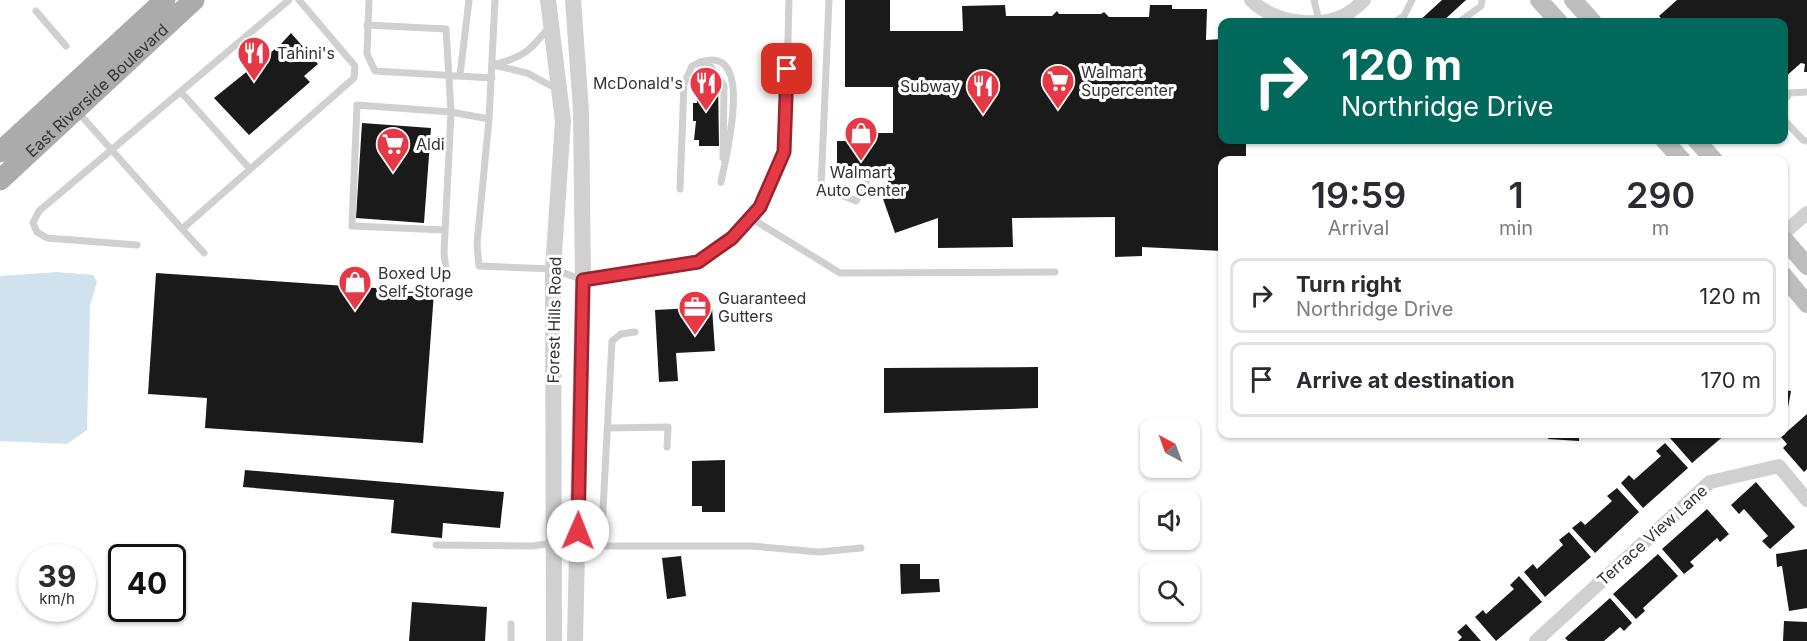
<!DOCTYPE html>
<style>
:root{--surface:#fff;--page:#f7f7f7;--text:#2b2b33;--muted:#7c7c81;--line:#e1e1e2}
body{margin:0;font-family:Inter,sans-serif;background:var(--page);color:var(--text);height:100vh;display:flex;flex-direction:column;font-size:22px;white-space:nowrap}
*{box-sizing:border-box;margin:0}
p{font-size:20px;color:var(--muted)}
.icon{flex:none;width:33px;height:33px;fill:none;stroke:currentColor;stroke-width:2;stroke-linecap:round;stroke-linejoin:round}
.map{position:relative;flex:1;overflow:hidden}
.details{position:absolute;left:1218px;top:156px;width:570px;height:282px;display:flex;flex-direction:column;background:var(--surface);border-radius:12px;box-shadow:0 2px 4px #0004}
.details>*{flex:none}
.guide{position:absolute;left:1218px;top:18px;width:570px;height:126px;border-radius:12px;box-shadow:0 2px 4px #0004;background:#00695c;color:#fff;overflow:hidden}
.needle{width:39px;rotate:319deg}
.buttons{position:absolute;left:1140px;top:418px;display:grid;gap:12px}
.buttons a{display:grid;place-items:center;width:60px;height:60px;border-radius:12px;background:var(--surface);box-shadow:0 2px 4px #0004;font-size:30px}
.speed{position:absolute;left:18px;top:544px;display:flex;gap:12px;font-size:30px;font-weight:700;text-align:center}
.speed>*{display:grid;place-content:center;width:78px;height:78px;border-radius:50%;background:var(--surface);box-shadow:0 2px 4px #0004;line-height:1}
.speed small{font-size:15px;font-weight:400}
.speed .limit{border:3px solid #111;border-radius:9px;background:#fff;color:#111}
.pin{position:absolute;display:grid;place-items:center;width:51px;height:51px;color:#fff;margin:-26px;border-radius:12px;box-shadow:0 3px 9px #0006}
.me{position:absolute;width:66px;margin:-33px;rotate:1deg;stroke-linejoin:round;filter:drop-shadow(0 0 4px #0008)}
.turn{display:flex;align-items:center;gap:21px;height:126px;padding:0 24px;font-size:27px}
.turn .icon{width:78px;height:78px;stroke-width:2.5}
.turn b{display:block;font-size:42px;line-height:51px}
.eta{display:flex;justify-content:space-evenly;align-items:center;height:102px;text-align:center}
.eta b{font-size:36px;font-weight:600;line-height:42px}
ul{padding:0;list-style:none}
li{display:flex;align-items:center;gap:18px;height:75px;margin:0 12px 9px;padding:0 12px;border:3px solid var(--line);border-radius:12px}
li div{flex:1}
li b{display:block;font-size:22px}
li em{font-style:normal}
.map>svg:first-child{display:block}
.water{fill:#cfe2ee}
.building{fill:#1a1a1a}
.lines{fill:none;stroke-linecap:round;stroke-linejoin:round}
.service{stroke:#d0d0d0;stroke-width:7}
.minor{stroke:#d0d0d0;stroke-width:14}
.tertiary{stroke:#d0d0d0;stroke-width:16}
.secondary{stroke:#bdbdbd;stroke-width:18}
.primary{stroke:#ababab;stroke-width:21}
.route-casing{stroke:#96252e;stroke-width:15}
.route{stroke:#e63946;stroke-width:10}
.labels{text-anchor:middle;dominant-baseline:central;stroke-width:6;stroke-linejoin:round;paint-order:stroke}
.poi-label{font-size:16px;fill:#333;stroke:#fff;text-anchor:start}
.street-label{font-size:16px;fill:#333;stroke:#fff}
</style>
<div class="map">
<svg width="1807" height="641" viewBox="0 0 1807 641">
<rect width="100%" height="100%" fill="#fff"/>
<path class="water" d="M57,272l36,3 4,7 -7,24 -3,124 -20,14 -67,-3v-165z"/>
<path class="building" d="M845,0h45v31h73l-1,-25 43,-1 1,11h46l5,-5 2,3h42l3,-2 5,5h40l1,-12h22v4h35l-1,31 16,-1v101h24v20h-24v91l-80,-4v9l-27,1v-40l-103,1 1,29 -75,1v-30l-43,15 -13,-37 6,-4v-15h-51v-36h36v-8h20v-46h-48z
M1442,0h24l-24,22h-24z
M1677,0h130v72h-3l1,-8 -4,-1 -17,15v-56h-120l-5,-6z
M291,33l27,31 -14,12 6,6 -61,53 -35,-37 66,-53z
M706,80h12l1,66h-20v-6h-5l2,-19h-3v-18h4l-1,-17h10z
M362,123l69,5 -7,95 -68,-5z
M156,273l278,19 -11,151 -218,-15 2,-30 -59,-4z
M712,307l3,44 -39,2 2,28 -19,1 -4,-72z
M1038,367v41l-154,5v-45z
M1784,390l7,1 -6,33h-1z
M1807,414v55l-3,3 -21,-24 4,-4 -6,-7z
M1548,434h31v7l-31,-2z
M1676,434l6,2 44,-2 -34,29 -22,-25z
M1665,443l23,25 -45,40 -22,-25 8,-8 5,5 27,-24 -5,-5z
M725,460v52h-23v-6h-10v-45z
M245,470l259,22 -4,36 -57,-5 -1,15 -51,-5 3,-33 -151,-13z
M1756,482l39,45 -25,22 -8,-8 6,-5 -24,-27 -5,5 -8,-9z
M1617,488l22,24 -44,41 -23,-25 9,-7 4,4 27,-24 -5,-5z
M1707,509l22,25 -9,8 -3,-4 -27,24 4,4 -10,8 -22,-25z
M1569,532l22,25 -46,40 -21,-25 9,-8 4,5 26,-24 -4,-5z
M1807,549v59l-18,3 -7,-45 -5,1 -1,-13z
M1658,554l20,22 -35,32 2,3 -9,8 -23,-25z
M681,556l5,40 -19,3 -5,-41z
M900,564h20v15h19l1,13 -39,2z
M1519,576l23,26 -46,39 -21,-24 8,-7 3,4 28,-25 -4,-4z
M1610,598l22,25 -8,8 -4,-4 -16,14h-36l-3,-3z
M412,602l75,5 -2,34h-76z
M1784,621l23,1v19h-24z
M1466,624l15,17h-23l4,-4 -5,-5z"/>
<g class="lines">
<path class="service" d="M369,0l-2,54 8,17 117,7
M495,0l-6,119 -12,125 2,22 74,3 30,11 114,-18 35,-24 28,-31 25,-55 4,-152
M829,0l-8,187 35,14 10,-19
M1314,0l5,21
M36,11l30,35
M1395,22l9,-6 8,-16
M1459,22l22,-16 1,-6
M367,25l79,4 5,83 -7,141 2,16
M550,26c-20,25 -26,31 -57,39l34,8 28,15
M700,62l11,5 13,19 -1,72
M460,75l9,-75
M181,92l69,77
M1784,100l6,-7 17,-1
M77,111l105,118
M1784,120l19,20 4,1
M680,189l4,-105 8,-18c66,-34 35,86 29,116
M751,218l89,55 215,-1
M445,230l-93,-4 5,-121 94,7 38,7
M137,245l-90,-7 -10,-6 -4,-9 6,-12 250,-211
M204,253l-22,-24 172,-151 1,-12 -56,-66
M608,428l60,-1 -1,20
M436,545l96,1 22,-3
M601,546h151l67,6 42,-4
M578,551l23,-5 11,-205 9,-7 14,-2
M511,624v17"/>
<path class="minor" d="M1251,0c22,22 65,29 94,15 7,-4 14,-10 19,-15
M1784,233l23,-20
M1536,641l174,-159 69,-16 28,34"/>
<path class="tertiary" d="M548,0l15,121 -10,148 1,372
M573,0l8,110 2,170 -8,361"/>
<path class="secondary" d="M1539,0l20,22
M1573,0l20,22
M1664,140l18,20
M1696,140l18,20
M1784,239l23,27
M1784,276l23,28"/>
<g class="primary">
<path d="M0,152l165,-152"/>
<path id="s1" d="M0,180l194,-180"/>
</g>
</g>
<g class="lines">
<g class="route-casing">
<path id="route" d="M578,531l5,-251 115,-18 34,-24 28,-31 24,-55 3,-83"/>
</g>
<use href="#route" class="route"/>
</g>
<defs>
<g id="restaurant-pin" transform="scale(1.725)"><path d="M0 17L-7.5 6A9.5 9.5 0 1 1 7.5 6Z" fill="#e63946" stroke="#fff"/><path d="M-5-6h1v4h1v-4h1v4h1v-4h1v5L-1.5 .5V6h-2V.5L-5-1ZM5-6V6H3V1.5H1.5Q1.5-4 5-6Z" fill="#fff"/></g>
<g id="supermarket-pin" transform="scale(1.725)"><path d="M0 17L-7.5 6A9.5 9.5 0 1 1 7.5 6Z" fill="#e63946" stroke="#fff"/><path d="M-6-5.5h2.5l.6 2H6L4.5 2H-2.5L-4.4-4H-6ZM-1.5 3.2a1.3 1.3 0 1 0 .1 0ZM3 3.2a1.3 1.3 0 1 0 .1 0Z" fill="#fff"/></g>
<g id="shop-pin" transform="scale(1.725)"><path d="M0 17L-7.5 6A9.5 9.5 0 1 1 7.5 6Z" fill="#e63946" stroke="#fff"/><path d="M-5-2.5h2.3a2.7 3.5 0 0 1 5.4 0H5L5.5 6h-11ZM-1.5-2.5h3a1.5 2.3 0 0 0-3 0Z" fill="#fff"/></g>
<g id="office-pin" transform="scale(1.725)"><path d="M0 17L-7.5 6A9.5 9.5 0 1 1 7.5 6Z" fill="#e63946" stroke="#fff"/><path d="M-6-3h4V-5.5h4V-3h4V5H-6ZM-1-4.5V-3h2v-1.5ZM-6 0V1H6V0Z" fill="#fff"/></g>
</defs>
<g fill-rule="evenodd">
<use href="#restaurant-pin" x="254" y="53"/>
<use href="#supermarket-pin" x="1058" y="81"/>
<use href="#restaurant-pin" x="706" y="83"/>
<use href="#restaurant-pin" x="983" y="86"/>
<use href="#shop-pin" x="861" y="133"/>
<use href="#supermarket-pin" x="393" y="144"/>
<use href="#shop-pin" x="355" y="282"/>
<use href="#office-pin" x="695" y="307"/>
</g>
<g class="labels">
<g class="poi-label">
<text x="277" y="53">Tahini's</text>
<text x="1081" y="72">Walmart<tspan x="1081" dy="18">Supercenter</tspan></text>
<text x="683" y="83" text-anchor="end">McDonald's</text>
<text x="960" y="86" text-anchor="end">Subway</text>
<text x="416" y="144">Aldi</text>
<text x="861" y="172" text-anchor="middle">Walmart<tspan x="861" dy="18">Auto Center</tspan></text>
<text x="378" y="273">Boxed Up<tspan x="378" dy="18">Self-Storage</tspan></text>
<text x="718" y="298">Guaranteed<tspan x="718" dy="18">Gutters</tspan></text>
</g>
<g class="street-label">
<text stroke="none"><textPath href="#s1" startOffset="132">East Riverside Boulevard</textPath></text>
<text transform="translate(554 320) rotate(-89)">Forest Hills Road</text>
<text transform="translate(1652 535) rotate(-42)">Terrace View Lane</text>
</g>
</g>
</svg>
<div class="buttons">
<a><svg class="needle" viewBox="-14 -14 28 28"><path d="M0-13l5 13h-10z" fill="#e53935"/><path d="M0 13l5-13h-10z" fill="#7c7c81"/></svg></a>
<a><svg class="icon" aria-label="sound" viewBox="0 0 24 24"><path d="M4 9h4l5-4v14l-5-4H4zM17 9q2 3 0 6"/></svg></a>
<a><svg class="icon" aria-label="search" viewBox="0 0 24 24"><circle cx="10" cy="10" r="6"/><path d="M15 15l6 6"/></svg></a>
</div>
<div class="speed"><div>39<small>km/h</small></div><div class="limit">40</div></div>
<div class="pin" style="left:787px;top:69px;background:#d93025"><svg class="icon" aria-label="arrive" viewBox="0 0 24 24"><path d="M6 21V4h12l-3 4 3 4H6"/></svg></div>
<svg class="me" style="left:578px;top:531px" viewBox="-20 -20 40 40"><circle r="19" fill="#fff"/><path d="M0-13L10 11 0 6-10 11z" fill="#e63946"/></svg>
<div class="guide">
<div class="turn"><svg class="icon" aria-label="right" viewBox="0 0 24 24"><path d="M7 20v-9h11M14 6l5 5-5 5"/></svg><div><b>120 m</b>Northridge Drive</div></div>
</div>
<section class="details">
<div class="eta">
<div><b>19:59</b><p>Arrival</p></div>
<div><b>1</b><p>min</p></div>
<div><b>290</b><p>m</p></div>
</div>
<ul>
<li><svg class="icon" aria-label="right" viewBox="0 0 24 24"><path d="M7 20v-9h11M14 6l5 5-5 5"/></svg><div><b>Turn right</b><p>Northridge Drive</p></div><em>120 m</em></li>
<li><svg class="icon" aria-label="arrive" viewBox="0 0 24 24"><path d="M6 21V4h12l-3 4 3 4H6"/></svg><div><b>Arrive at destination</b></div><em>170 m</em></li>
</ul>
</section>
</div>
